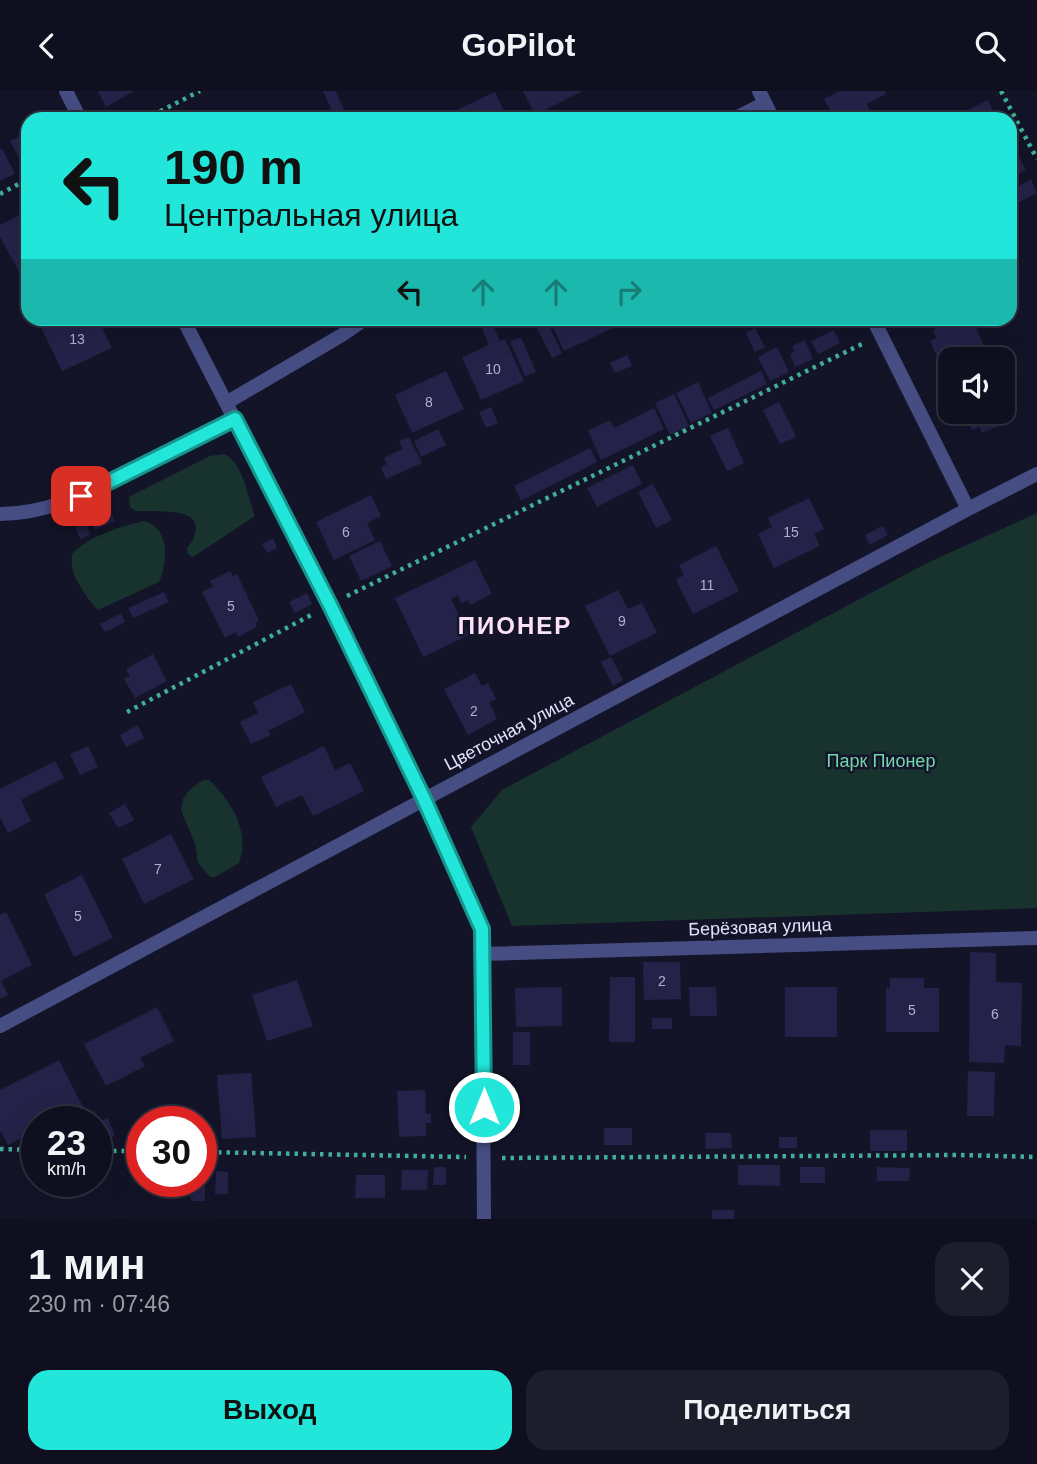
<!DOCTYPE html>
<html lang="ru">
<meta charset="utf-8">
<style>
:root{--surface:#0f0f1f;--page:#1d1d2c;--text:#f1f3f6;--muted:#9b9ca4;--line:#2f2f3d;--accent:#22e6d9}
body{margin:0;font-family:Arial,sans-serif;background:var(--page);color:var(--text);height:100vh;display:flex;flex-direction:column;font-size:26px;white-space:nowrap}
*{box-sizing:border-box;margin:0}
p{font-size:23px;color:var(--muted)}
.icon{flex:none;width:38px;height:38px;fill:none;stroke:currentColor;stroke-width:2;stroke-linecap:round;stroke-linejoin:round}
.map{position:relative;height:1128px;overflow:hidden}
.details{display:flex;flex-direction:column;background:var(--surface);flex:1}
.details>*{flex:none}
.guide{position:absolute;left:21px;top:21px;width:996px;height:214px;border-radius:21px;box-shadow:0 7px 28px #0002,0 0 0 2px var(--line);background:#22e6d9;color:#111;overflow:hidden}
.tools{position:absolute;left:938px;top:256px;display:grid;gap:14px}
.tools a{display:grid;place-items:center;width:77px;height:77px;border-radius:14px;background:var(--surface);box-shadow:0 7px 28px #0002,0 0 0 2px var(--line);font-size:35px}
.speed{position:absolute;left:21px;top:1015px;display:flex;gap:14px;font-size:35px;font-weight:700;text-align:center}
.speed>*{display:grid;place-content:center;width:91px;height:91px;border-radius:50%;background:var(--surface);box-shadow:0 7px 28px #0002,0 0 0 2px var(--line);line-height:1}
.speed small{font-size:18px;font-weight:400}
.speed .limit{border:10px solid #d22;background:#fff;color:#111}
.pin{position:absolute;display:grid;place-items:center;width:60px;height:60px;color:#fff;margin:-30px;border-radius:14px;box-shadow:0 4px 10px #0006}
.me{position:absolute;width:77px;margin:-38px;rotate:0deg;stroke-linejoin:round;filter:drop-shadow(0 0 5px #0008)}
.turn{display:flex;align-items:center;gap:24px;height:147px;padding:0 28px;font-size:32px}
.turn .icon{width:91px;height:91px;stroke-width:2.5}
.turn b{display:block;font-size:49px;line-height:60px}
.lanes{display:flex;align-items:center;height:66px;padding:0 28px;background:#0003;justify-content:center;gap:35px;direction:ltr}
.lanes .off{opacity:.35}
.round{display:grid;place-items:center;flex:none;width:74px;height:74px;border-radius:21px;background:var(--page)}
.head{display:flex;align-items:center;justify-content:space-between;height:119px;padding:0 28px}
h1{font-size:42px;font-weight:700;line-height:52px}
.primary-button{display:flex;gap:14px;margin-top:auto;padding:14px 28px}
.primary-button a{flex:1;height:80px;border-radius:21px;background:var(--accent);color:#111;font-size:28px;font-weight:700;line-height:80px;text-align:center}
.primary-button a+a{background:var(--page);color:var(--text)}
header{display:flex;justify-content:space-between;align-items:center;height:91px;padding:0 28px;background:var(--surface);font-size:32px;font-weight:700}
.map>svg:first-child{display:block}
.green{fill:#18332d}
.building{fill:#242248}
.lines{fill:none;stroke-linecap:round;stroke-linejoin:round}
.path{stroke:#3fb096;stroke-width:4.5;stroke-dasharray:3.5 5;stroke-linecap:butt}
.street{stroke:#454d83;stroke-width:14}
.route-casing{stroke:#16968d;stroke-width:18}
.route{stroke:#22e6d9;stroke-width:12}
.labels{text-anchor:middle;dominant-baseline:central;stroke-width:5;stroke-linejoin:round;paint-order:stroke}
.number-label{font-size:14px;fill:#b1b1ce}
.street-label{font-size:18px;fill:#e0e1fb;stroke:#141429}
.park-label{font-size:18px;fill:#73d5ac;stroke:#141429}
.district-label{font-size:24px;font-weight:bold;letter-spacing:2px;fill:#fce2f7;stroke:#141429}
</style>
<header><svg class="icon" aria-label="back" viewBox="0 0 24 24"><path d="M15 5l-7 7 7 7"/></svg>GoPilot<svg class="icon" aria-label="search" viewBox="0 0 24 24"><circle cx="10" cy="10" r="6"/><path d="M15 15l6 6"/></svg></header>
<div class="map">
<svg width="1037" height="1128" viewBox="0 0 1037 1128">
<rect width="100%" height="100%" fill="#141429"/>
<path class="green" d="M225,363c18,10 23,43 30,62l-62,41 -5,-3 -1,-5c30,-43 -23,-37 -51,-38l-6,-4 -1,-10 81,-41z
M1037,422v395l-525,18 -41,-99 31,-37 425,-227z
M144,430c26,7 24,40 15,61l-61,28c-8,-8 -22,-28 -25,-39 -2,-5 -1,-12 -1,-17 18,-19 48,-27 72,-33z
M203,689h6c23,22 41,51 30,83l-24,14h-5l-12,-14 -3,-19 -14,-34 2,-11 6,-9z"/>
<path class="building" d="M98,0h36l-28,16z
M323,0h12l10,20 -11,5z
M523,0h60l-48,24z
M840,0h44l2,3 -19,10 7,15h-39l-11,-20z
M495,1l13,27h-70z
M988,9l9,19h-30l-3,-7z
M26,42l2,28 -6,3 -12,-23z
M1013,55l13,24 -16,9v-31z
M2,57l13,26 -15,7v-32z
M1031,88l6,14 -23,12 -4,-14z
M28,120v70l-3,2 -25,-46v-12z
M37,228h70l-4,11 9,18 -50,23z
M485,228h5l10,22 5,-2 19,42 -43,19 -19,-43 27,-12 -10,-24z
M549,228h61l5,8 -51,24z
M958,228h14l18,40h-40v13l-5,3 -15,-34 6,-3 -3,-8z
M548,232l14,30 -10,5 -15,-30z
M755,237l10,19 -10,5 -9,-19z
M834,239l6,13 -22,11 -7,-13z
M521,246l15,35 -11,4 -15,-34z
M805,249l8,19 -18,8 -5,-13 4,-2 -2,-6z
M777,256l12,25 -19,9 -12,-24z
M627,264l5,11 -17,7 -5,-10z
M446,280l18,38 -52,24 -17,-38z
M761,280l6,13 -53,26 -6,-12z
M698,291l14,31 -21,10 -15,-30z
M674,303l15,32 -19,9 -15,-32z
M1003,307l9,22 -30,13 -3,-6 -7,3 -8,-19h39z
M779,311l17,35 -16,7 -17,-34z
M491,316l7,16 -12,5 -7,-16z
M654,317l10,21 -63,31 -13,-29 22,-11 4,8z
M728,337l16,35 -17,8 -17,-35z
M438,338l8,16 -25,12 -7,-16z
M409,346l13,26 -36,16 -5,-12 6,-3 -3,-6 19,-9 -4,-8z
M590,357l7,14 -76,39 -7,-15z
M633,374l9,19 -45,23 -10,-19z
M653,393l19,36 -16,8 -18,-36z
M371,404l10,21 -14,7 8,17 -41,20 -18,-38z
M809,407l15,31 -10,5 6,12 -46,22 -16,-34 14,-7 -4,-9z
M111,421l4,9 -20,9 -4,-9z
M85,430l5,14 -10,4 -5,-14z
M883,435l5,9 -18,10 -5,-10z
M273,447l4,10 -10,5 -5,-9z
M380,450l12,25 -31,15 -12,-25z
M716,455l23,45 -46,23 -17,-34 8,-5 -5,-10z
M475,469l17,34 -22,11 -2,-5 -7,3 -3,-8 -7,4 18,36 -46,22 -28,-59z
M230,480l3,5 4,-2 22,47 -4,2 2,4 -19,10 -2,-5 -11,6 -23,-46 11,-6 -3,-5z
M618,499l10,19 14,-6 15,30 -47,23 -25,-50z
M164,501l5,10 -36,16 -5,-10z
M307,502l5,11 -17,9 -6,-11z
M121,522l4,9 -20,10 -5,-8z
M153,563l14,27 -32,17 -11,-19 6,-3 -4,-7z
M611,566l12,23 -10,6 -12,-24z
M475,582l7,13 6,-3 8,16 -7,3 8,17 -29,16 -24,-46z
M291,593l14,28 -37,19 3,4 -20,9 -11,-22 18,-9 -5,-11z
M138,634l6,13 -18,9 -6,-12z
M88,655l10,21 -18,8 -10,-21z
M324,655l11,24 15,-7 14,28 -51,25 -11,-21 -26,12 -15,-30z
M55,670l9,17 -43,22 10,21 -23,12 -8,-16v-28z
M125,713l9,16 -16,8 -9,-15z
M171,743l23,45 -50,25 -22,-45z
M82,784l31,63 -39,19 -30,-63z
M6,821l26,53 -31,16 7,14 -8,4v-84z
M970,861l26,1v29l26,1 -1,63 -16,-1 -1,18 -35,-1z
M643,871h37l1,37 -37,1z
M610,886h25v65h-26z
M890,887h34v10h15v44h-53v-44h4z
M297,889l16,46 -46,15 -15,-46z
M562,896v39l-46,1 -1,-39z
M689,896h27l1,29h-27z
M785,896h52v50h-52z
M157,916l17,34 -34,17 5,8 -39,20 -22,-42z
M652,927h20v11h-20z
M513,941h17v33h-17z
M59,969l24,47 -29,15h-17v8l-29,15 -8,-15v-40z
M968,980l27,1 -1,44h-27z
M251,982l5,64 -34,2 -5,-64z
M425,999l1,24h5v9h-5v13l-27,1 -2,-46z
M108,1027l7,18 -19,8v-21z
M604,1037h28v17h-28z
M870,1039h37v21h-37z
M705,1042h26l1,15 -26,1z
M779,1046h18v11h-18z
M738,1074h42v21l-42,-1z
M434,1076h12v18h-13z
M800,1076h25v16h-25z
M877,1076l33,1 -1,13h-32z
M402,1079h26l-1,20h-26z
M216,1080l12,1v22h-13z
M356,1084h29v23h-30z
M201,1086h4v24h-14l-1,-20h11z
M712,1119h22v9h-22z"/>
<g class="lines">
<path class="path" d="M1001,0l36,68
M145,28l55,-28
M0,103l28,-15
M347,505l517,-253
M127,621l188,-99
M0,1058l37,1
M96,1060h46
M201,1061l265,5
M502,1067l457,-3 78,2"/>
<path class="street" d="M66,0l14,28
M759,0l14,28
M734,28l31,-16
M183,228l147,286 94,194 58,130 2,290
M873,228l95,190
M226,312l116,-68 23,-16
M0,423c51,0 93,-24 138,-46 32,-17 65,-33 97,-49
M484,863l553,-16
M0,935l968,-517 69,-35"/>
</g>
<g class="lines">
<g class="route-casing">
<path id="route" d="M81,405l154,-77 95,186 94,194 58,130 2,178"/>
</g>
<use href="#route" class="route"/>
</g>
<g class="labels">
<g class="number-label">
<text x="77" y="248">13</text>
<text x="493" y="278">10</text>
<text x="429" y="311">8</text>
<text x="346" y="441">6</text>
<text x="791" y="441">15</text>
<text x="707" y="494">11</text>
<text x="231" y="515">5</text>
<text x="622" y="530">9</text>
<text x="474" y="620">2</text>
<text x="158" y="778">7</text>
<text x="78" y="825">5</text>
<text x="662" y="890">2</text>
<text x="912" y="919">5</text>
<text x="995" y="923">6</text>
</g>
<g class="street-label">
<text transform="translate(509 641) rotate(-28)">Цветочная улица</text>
<text transform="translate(760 836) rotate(-2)">Берёзовая улица</text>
</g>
<g class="park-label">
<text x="881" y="670">Парк Пионер</text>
</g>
<g class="district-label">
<text x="515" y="534">ПИОНЕР</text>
</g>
</g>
</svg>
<div class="tools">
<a><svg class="icon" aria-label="sound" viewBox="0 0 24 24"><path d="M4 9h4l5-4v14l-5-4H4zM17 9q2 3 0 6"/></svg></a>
</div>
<div class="speed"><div>23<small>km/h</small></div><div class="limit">30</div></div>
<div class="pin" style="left:81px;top:405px;background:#d93025"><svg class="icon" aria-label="arrive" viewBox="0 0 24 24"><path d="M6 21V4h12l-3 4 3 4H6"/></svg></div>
<svg class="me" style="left:484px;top:1016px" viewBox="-20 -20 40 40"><circle r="17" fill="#22e6d9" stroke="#fff" stroke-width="3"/><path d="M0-11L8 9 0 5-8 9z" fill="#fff"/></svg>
<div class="guide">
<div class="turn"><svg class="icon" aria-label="left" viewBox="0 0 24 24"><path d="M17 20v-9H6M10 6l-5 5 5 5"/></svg><div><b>190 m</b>Центральная улица</div></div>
<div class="lanes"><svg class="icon" aria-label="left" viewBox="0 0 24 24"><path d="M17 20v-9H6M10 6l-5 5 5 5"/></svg><svg class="icon off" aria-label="ahead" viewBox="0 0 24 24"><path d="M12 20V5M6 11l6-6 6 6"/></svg><svg class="icon off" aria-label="ahead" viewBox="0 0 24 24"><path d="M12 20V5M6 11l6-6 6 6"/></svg><svg class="icon off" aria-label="right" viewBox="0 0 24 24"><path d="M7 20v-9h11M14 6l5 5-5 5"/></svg></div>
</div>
</div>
<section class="details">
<div class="head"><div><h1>1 мин</h1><p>230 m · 07:46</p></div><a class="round"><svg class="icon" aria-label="close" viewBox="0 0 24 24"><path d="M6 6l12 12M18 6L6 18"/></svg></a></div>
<div class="primary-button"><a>Выход</a><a>Поделиться</a></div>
</section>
